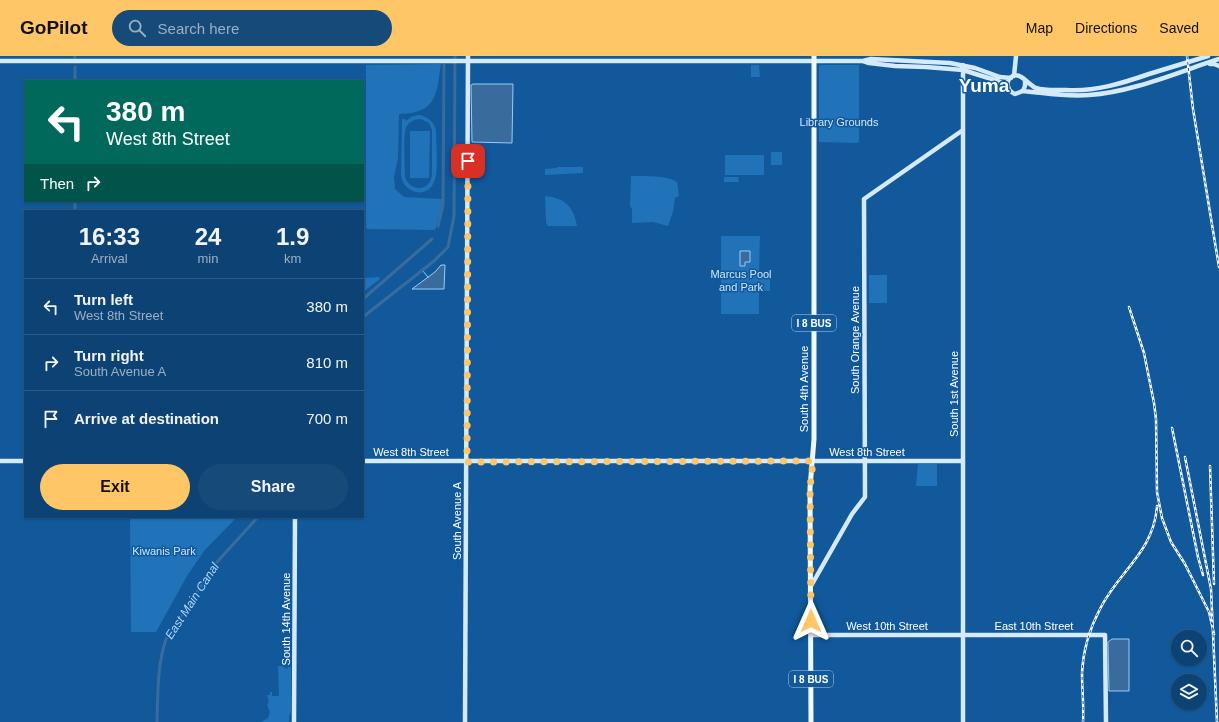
<!DOCTYPE html>
<style>
:root{--surface:#0d4374;--page:#164a79;--text:#f1f3f6;--muted:#9ab0c5;--line:#2d5c86;--accent:#ffc668}
body{margin:0;font-family:Helvetica,sans-serif;background:var(--page);color:var(--text);height:100vh;display:flex;flex-direction:column;font-size:15px;white-space:nowrap}
*{box-sizing:border-box;margin:0}
p{font-size:13px;color:var(--muted)}
.icon{flex:none;width:22px;height:22px;fill:none;stroke:currentColor;stroke-width:2;stroke-linecap:round;stroke-linejoin:round}
.map{position:relative;flex:1;overflow:hidden}
.sheet{position:absolute;left:24px;top:154px;width:340px;height:308px;display:flex;flex-direction:column;background:var(--surface);border-radius:0px;box-shadow:0 1px 3px #0004,0 0 0 1px var(--line)}
.sheet>*{flex:none}
.hud{position:absolute;left:24px;top:24px;width:340px;height:122px;border-radius:0px;box-shadow:0 1px 3px #0004,0 0 0 1px var(--line);background:#00695c;color:#fff;overflow:hidden}
.tools{position:absolute;left:1171px;top:574px;display:grid;gap:8px}
.tools a{display:grid;place-items:center;width:36px;height:36px;border-radius:50%;background:var(--surface);box-shadow:0 1px 3px #0004,0 0 0 1px var(--line);font-size:20px}
.pin{position:absolute;display:grid;place-items:center;width:34px;height:34px;color:#fff;margin:-17px;border-radius:8px;box-shadow:0 2px 6px #0006}
.me{position:absolute;width:44px;margin:-22px;rotate:0deg;stroke-linejoin:round;filter:drop-shadow(0 0 3px #0008)}
.turn{display:flex;align-items:center;gap:14px;height:84px;padding:0 16px;font-size:18px}
.turn .icon{width:52px;height:52px;stroke-width:2.5}
.turn b{display:block;font-size:28px;line-height:34px}
.then{display:flex;align-items:center;height:38px;padding:0 16px;background:#0003;gap:8px;font-size:15px}
.eta{display:flex;justify-content:space-evenly;align-items:center;height:68px;text-align:center}
.eta b{font-size:24px;font-weight:600;line-height:28px}
.button{display:flex;gap:8px;margin-top:auto;padding:8px 16px}
.button a{flex:1;height:46px;border-radius:24px;background:var(--accent);color:#111;font-size:16px;font-weight:600;line-height:46px;text-align:center}
.button a+a{background:var(--page);color:var(--text)}
ul{padding:0;list-style:none}
li{display:flex;align-items:center;gap:12px;height:56px;padding:0 16px;border-top:1px solid var(--line)}
li div{flex:1}
li b{display:block;font-size:15px}
li em{font-style:normal}
header{display:flex;align-items:center;gap:24px;box-sizing:border-box;height:56px;padding:0 20px;background:var(--accent);color:#111}
header strong{font-size:19px}
nav{display:flex;gap:22px;margin-inline-start:auto;font-size:14px}
.search{width:280px;height:36px;background:var(--page);display:flex;align-items:center;gap:10px;box-sizing:border-box;padding:0 14px;border-radius:22px;color:var(--muted);font-size:15px}
.map>svg:first-child{display:block}
.green{fill:#2072b9;fill-rule:evenodd}
.water{fill:#396c9c;stroke:#97ccf8}
.lines{fill:none;stroke-linecap:round;stroke-linejoin:round}
.stream{stroke:#97ccf8;stroke-width:1}
.canal{stroke:#396c9c;stroke-width:3}
.secondary{stroke:#d5eafd;stroke-width:4.5}
.primary{stroke:#f2f8ff;stroke-width:5}
.rail-casing{stroke:#fff;stroke-width:2.5}
.rail{stroke:#11599b;stroke-width:1;stroke-dasharray:3;stroke-linecap:butt}
.route{stroke:#ffc668;stroke-width:7;stroke-dasharray:0 12.6}
.labels{text-anchor:middle;dominant-baseline:central;stroke-width:3;stroke-linejoin:round;paint-order:stroke}
.shield{fill:#11599b;stroke:#b8cde1;stroke-width:1}
.shield-label{font-size:10px;font-weight:bold;fill:#fff}
.park-label{font-size:11px;fill:#cde8fe;stroke:#11599b}
.street-label{font-size:11px;fill:#fff;stroke:#11599b}
.water-label{font-size:12px;font-style:italic;fill:#b1d9fb;stroke:#11599b}
.town-label{font-size:19px;font-weight:bold;fill:#fff;stroke:#11599b}
</style>
<header>
<strong>GoPilot</strong>
<div class="search"><svg class="icon" aria-label="search" viewBox="0 0 24 24"><circle cx="10" cy="10" r="6"/><path d="M15 15l6 6"/></svg>Search here</div>
<nav><a>Map</a><a>Directions</a><a>Saved</a></nav>
</header>
<div class="map">
<svg width="1219" height="666" viewBox="0 0 1219 666">
<rect width="100%" height="100%" fill="#11599b"/>
<path class="green" d="M441,8c-5,32 -4,49 -42,50l-1,44 -4,19 1,12 9,8 38,2v7l-7,24 -68,-1 -1,-2v-162z
M751,9h8l1,12h-9z
M821,9h38v77l-2,1 -38,-1v-76z
M418,59c10,1 16,7 18,16 0,12 3,42 -2,51 -7,18 -32,11 -33,-8l1,-55h3l1,2 5,-4zM421,63l8,4 3,7v45c-2,17 -22,17 -27,2 0,-9 -2,-41 1,-49 2,-6 8,-9 15,-9z
M410,75h20l-1,47h-19z
M771,96h11v13h-11z
M725,99h39v20h-39z
M557,111h26v6l-38,2v-6l12,-1z
M631,120c12,0 37,-1 46,6l2,14 -4,2 -2,14 -5,14 -15,-4 -21,1v-14l-2,-3z
M724,121h14l1,5h-15z
M545,140c20,2 29,11 32,30h-29l-2,-3z
M721,180h39l-1,37h11v18h-11v23h-38z
M869,219h18v28h-18z
M379,221l1,2 -17,13v-14z
M918,408h19v22h-21z
M130,461h107l-33,34 -17,25 -31,56h-25z
M278,610h4l5,3 1,-1 -2,-1h5v45l-2,4v6h-28l7,-4 2,-6 -3,-7 2,-4 -2,-6h3v-3h2v4h7z"/>
<path class="water" d="M473,28h40l-1,59 -40,-1 -1,-57z
M740,195h10v11h-5v4h-5z
M441,209h4l-1,24h-32l23,-17z
M1112,583h17v52h-20l-1,-49z"/>
<g class="lines">
<path class="stream" d="M422,214l6,7"/>
<path class="canal" d="M75,1v-1
M75,25v-14
M75,155v-10
M438,170l5,-21 1,-140
M363,243l69,-60
M363,261l71,-56 14,-14 6,-31 1,-160
M157,666c1,-28 0,-56 9,-83l51,-77 41,-45"/>
<path class="secondary" d="M0,5h863l8,-2 79,4 25,5 25,9 11,1
M863,5l6,2 26,3 31,1 37,3 35,11c7,3 10,10 17,13l8,-3 2,-5v-5
M1210,8h4l5,2
M963,9v657
M1014,20l2,-20
M1009,33c-2,-4 -2,-8 1,-11 9,-9 18,7 26,10 9,3 20,2 30,2 29,2 57,-7 83,-16 20,-6 39,-12 59,-18
M1022,35c23,2 44,6 67,4 44,-3 89,-23 130,-36
M0,405h25
M363,405h600
M811,530l41,-72 13,-17 -1,-298 99,-69
M811,579h294l1,87
M294,666l1,-205
M465,666l3,-666"/>
<path class="primary" d="M811,666l-1,-234 4,-49v-383"/>
<g class="rail-casing">
<path id="rail" d="M1187,0l6,53 26,158
M1129,251l15,46 10,50 2,16 1,73 5,26 9,24 14,22 24,48 5,22
M1172,372l26,129 5,18
M1185,401l26,132 6,133
M1210,410l4,118
M1083,666c1,-16 -1,-33 -1,-49 1,-22 8,-45 18,-64 18,-37 54,-57 57,-103"/>
</g>
<use href="#rail" class="rail"/>
</g>
<g class="lines">
<path class="route" d="M468,105l-1,301 346,-1 -3,27 1,133"/>
</g>
<g class="labels">
<g class="shield">
<rect x="792" y="259" width="44" height="16" rx="3"/>
<rect x="789" y="615" width="44" height="16" rx="3"/>
</g>
<g class="shield-label">
<text x="814" y="267">I 8 BUS</text>
<text x="811" y="623">I 8 BUS</text>
</g>
<g class="park-label">
<text x="839" y="66">Library Grounds</text>
<text x="741" y="218">Marcus Pool<tspan x="741" dy="13">and Park</tspan></text>
<text x="164" y="495">Kiwanis Park</text>
</g>
<g class="street-label">
<text transform="translate(855 284) rotate(-90)">South Orange Avenue</text>
<text transform="translate(804 333) rotate(-90)">South 4th Avenue</text>
<text transform="translate(954 338) rotate(-90)">South 1st Avenue</text>
<text x="411" y="396">West 8th Street</text>
<text x="867" y="396">West 8th Street</text>
<text transform="translate(457 465) rotate(-90)">South Avenue A</text>
<text transform="translate(286 563) rotate(-90)">South 14th Avenue</text>
<text x="887" y="570">West 10th Street</text>
<text x="1034" y="570">East 10th Street</text>
</g>
<g class="water-label">
<text transform="translate(192 545) rotate(-57)">East Main Canal</text>
</g>
<g class="town-label">
<text x="984" y="29">Yuma</text>
</g>
</g>
</svg>
<div class="tools">
<a><svg class="icon" aria-label="search" viewBox="0 0 24 24"><circle cx="10" cy="10" r="6"/><path d="M15 15l6 6"/></svg></a>
<a><svg class="icon" aria-label="layers" viewBox="0 0 24 24"><path d="M12 4l9 5-9 5-9-5zM3 14l9 5 9-5"/></svg></a>
</div>
<div class="pin" style="left:468px;top:105px;background:#d93025"><svg class="icon" aria-label="arrive" viewBox="0 0 24 24"><path d="M6 21V4h12l-3 4 3 4H6"/></svg></div>
<svg class="me" style="left:811px;top:565px" viewBox="-20 -20 40 40"><path d="M0-17L14 15 0 8-14 15z" fill="#ffc668" stroke="#fff" stroke-width="4"/></svg>
<div class="hud">
<div class="turn"><svg class="icon" aria-label="left" viewBox="0 0 24 24"><path d="M17 20v-9H6M10 6l-5 5 5 5"/></svg><div><b>380 m</b>West 8th Street</div></div>
<div class="then">Then<svg class="icon" aria-label="right" viewBox="0 0 24 24"><path d="M7 20v-9h11M14 6l5 5-5 5"/></svg></div>
</div>
<section class="sheet">
<div class="eta">
<div><b>16:33</b><p>Arrival</p></div>
<div><b>24</b><p>min</p></div>
<div><b>1.9</b><p>km</p></div>
</div>
<ul>
<li><svg class="icon" aria-label="left" viewBox="0 0 24 24"><path d="M17 20v-9H6M10 6l-5 5 5 5"/></svg><div><b>Turn left</b><p>West 8th Street</p></div><em>380 m</em></li>
<li><svg class="icon" aria-label="right" viewBox="0 0 24 24"><path d="M7 20v-9h11M14 6l5 5-5 5"/></svg><div><b>Turn right</b><p>South Avenue A</p></div><em>810 m</em></li>
<li><svg class="icon" aria-label="arrive" viewBox="0 0 24 24"><path d="M6 21V4h12l-3 4 3 4H6"/></svg><div><b>Arrive at destination</b></div><em>700 m</em></li>
</ul>
<div class="button"><a>Exit</a><a>Share</a></div>
</section>
</div>
